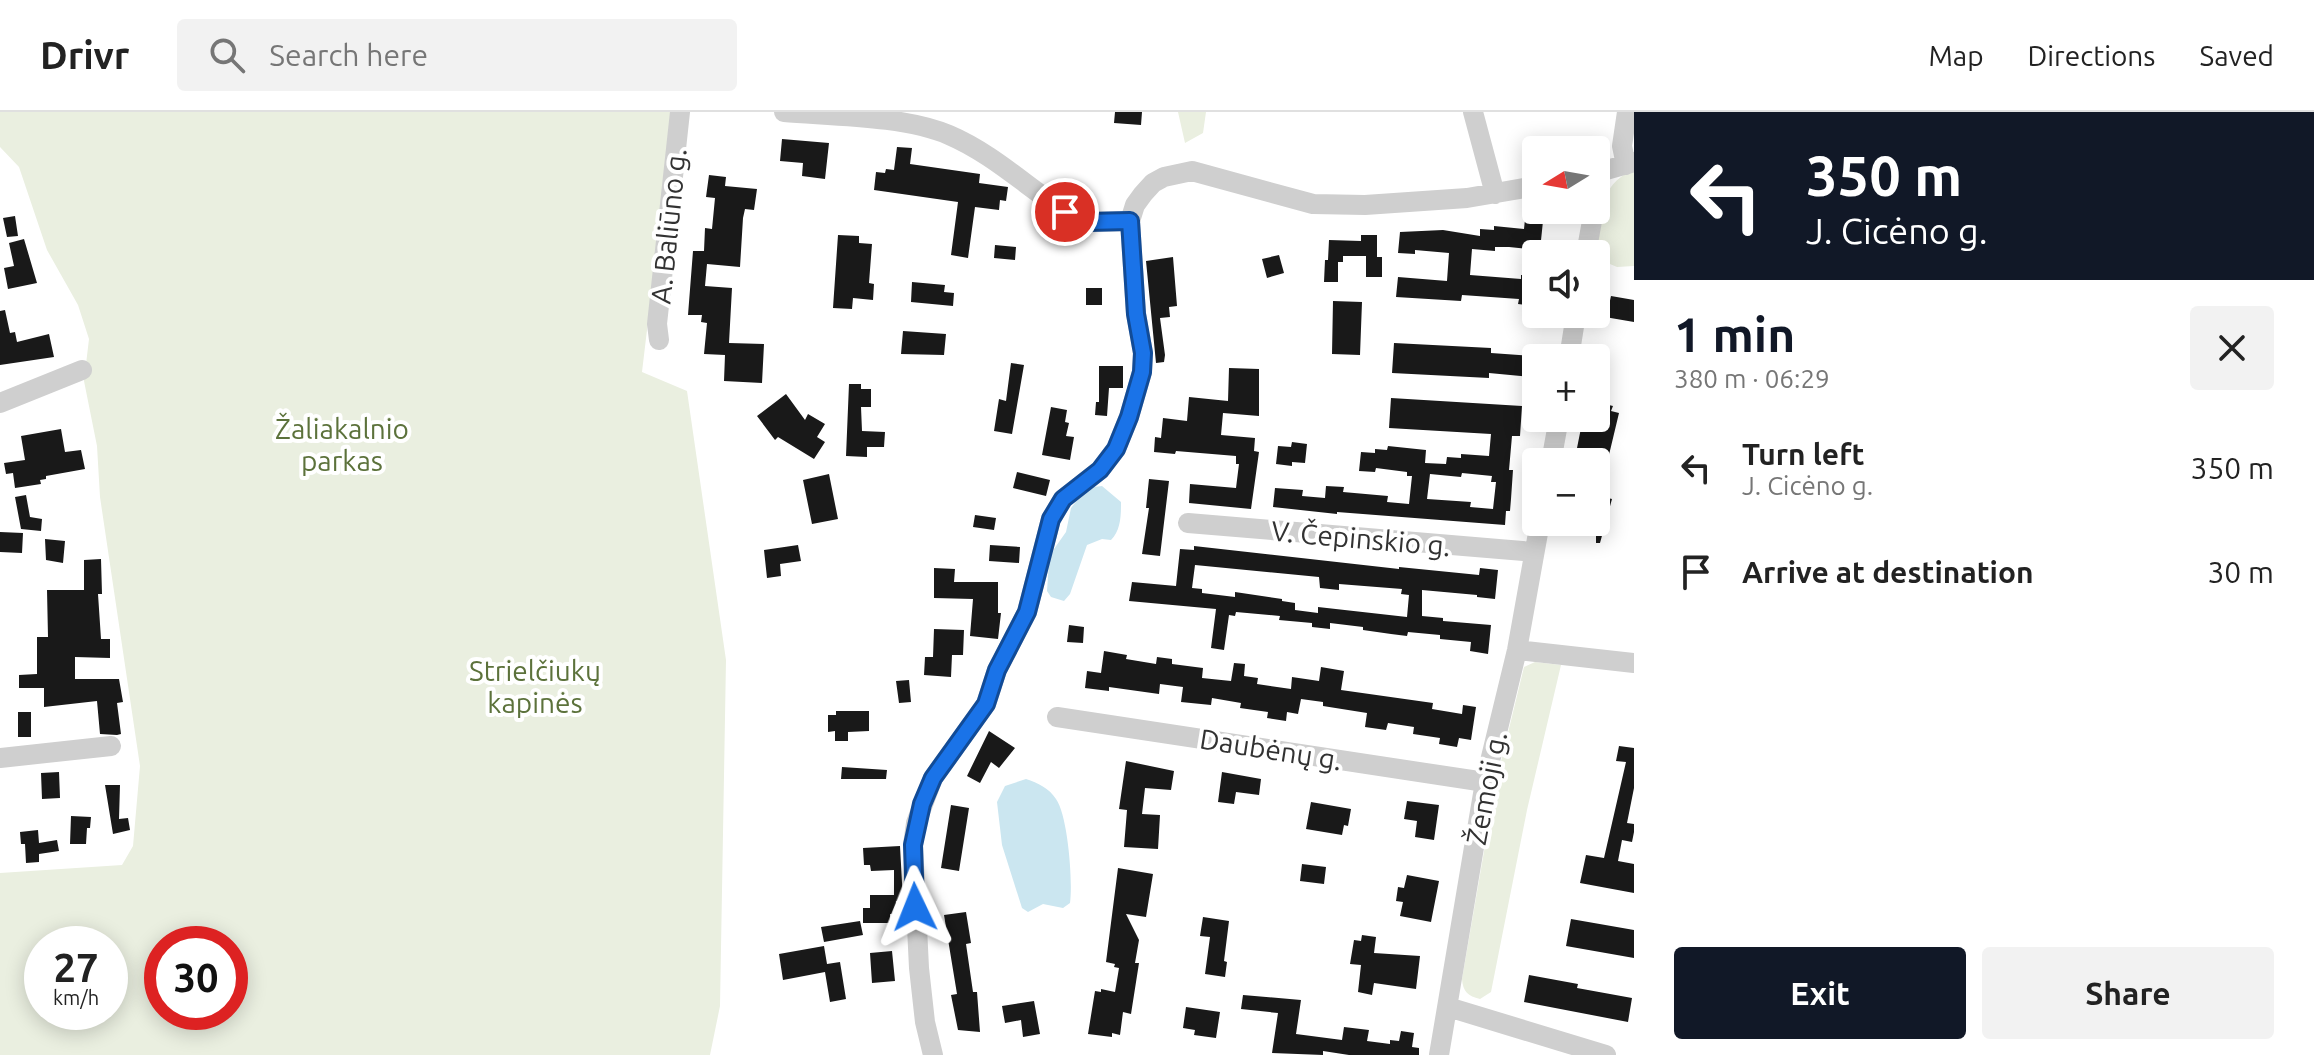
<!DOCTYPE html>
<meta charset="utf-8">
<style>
:root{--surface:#fff;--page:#f2f2f2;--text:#222;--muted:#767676;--line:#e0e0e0;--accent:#111827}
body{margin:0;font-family:Ubuntu,sans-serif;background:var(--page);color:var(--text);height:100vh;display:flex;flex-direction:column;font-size:30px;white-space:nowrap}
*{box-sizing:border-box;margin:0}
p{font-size:26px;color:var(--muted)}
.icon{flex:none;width:44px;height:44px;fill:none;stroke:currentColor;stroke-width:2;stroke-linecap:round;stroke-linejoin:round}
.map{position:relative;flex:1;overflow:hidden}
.sheet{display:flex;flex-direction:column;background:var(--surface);width:680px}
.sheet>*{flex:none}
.top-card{background:#111827;color:#fff;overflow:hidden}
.needle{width:52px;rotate:259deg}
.controls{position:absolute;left:1522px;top:24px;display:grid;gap:16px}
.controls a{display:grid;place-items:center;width:88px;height:88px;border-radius:8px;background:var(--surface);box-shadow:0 4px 20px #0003;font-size:40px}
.speed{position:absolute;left:24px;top:814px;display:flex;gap:16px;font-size:40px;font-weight:700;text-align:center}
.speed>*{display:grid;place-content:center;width:104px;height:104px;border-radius:50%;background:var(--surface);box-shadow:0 4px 20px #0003;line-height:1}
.speed small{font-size:20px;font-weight:400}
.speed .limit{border:12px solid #d22;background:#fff;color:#111}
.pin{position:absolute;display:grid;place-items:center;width:68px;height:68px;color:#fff;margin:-34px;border:4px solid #fff;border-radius:50%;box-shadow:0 2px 8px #0007}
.me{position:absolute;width:88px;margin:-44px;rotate:358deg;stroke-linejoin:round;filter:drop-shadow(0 0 6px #0008)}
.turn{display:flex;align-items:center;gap:28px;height:168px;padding:0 40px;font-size:36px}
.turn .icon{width:104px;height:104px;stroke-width:2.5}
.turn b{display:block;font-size:56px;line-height:68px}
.round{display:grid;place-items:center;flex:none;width:84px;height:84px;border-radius:8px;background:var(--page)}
.summary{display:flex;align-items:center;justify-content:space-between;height:136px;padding:0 40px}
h1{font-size:48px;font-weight:700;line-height:60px;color:var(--accent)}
.cta{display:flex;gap:16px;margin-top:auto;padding:16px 40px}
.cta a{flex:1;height:92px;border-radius:8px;background:var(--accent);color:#fff;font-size:32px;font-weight:700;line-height:92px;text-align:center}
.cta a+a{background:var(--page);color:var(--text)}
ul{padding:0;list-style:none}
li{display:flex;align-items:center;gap:24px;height:104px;padding:0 40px}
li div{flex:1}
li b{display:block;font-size:30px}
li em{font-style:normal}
header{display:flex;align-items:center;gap:48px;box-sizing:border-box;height:112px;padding:0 40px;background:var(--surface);border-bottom:2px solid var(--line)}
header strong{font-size:38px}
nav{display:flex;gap:44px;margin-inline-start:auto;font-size:28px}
.search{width:560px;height:72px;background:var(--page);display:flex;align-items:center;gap:20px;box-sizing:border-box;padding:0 28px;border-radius:8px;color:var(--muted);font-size:30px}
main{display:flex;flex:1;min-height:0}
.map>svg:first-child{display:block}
.green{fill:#eaefe0;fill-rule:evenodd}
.water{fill:#cbe6f0}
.building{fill:#191919;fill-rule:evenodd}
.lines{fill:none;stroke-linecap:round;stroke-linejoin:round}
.minor{stroke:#cfcfcf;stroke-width:20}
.route-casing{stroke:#114b97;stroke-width:20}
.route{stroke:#1a73e8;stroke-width:14}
.labels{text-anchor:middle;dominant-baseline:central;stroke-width:8;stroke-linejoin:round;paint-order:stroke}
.street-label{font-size:28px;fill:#323232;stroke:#fff}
.park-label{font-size:28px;fill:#5c723b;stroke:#fff}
</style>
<header>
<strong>Drivr</strong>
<div class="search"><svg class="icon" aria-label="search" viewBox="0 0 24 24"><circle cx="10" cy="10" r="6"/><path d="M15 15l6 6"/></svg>Search here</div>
<nav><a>Map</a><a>Directions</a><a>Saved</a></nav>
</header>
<main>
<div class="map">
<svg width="1634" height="943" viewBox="0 0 1634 943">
<rect width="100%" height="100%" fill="#fff"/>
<path class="green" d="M0,0h673l-31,260 45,19 39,269 -6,346 -10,49h-710v-182l122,-8 11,-19 7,-80 -40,-269 -3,-51 -13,-65 5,-42 -11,-34 -31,-55 -28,-83 -19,-20zM42,832h68v68h-68zM162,832h68v68h-68z
M1178,0h28l-3,21 -18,10z
M1634,58v96l-17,1 -21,-9 -1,-4c6,-34 2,-70 39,-84z
M1535,550l26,3 -34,145 -36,182 -11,7c-12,-3 -17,-7 -18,-20l34,-197 28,-115z"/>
<path class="water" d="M1102,374l19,16c0,13 0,28 -10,38l-9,-1 -15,6 -17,49 -6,7 -13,-4 -4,-6 2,-29 5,-13 12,-17 5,-24 7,-9 16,-12z
M1026,667c12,4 23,9 30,20 12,17 17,83 14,104l-7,5 -20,-4 -15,8 -6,-4 -20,-63 -5,-43 8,-16z"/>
<path class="building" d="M1115,0h27l-1,13 -27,-2z
M782,27l47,4 -4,36 -23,-3 1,-13 -23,-2z
M897,35l15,1 -2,16 70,10 -1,9 29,4 -2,14 -6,-1 -1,10 -24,-3 -7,51 -17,-3 7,-53 -84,-12 2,-18 9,1 1,-4 8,1z
M709,63l17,2 -1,9 32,3 -3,21 -9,-1 -2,9 -3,49 -33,-3 -2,22 27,2 -3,55 35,1 -2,39 -38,-2 1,-26 -21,-1 3,-31 -6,-1 1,-7h-14l5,-64h11l1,-23 7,1 3,-31 -9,-1z
M15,104l3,20 -11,1 -4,-19z
M1525,107l18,2 -3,29 -31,-3h-14v4l-23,-2 -2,26 51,4v-4l15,1v30l-18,-2 1,-5 -57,-4 -1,6 -65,-4 2,-20 49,4 2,-28 -34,-3v4l-17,-1 2,-21 43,-2 37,6v-7l14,1v-4l30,3z
M838,123l21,1v7l13,1 -3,39 5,1 -1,16 -20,-2 -1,11 -19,-1z
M1361,123h16v22h5v20h-16v-21h-23v6h-5v20h-14l1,-22h3l1,-20 32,1z
M24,127l13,44 -29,6 -4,-21 10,-2 -5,-23z
M995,133l21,2 -1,13 -21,-2z
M1279,143l5,18 -17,5 -5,-19z
M1173,145l4,49 -8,1 1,10 -10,1 5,37 -1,7 -8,1 -10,-102z
M912,170l33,3 -1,7 10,1 -1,13 -42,-4z
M1086,176h16v17h-16z
M1611,184l23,4v22l-35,-6 2,-12 8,1z
M1333,189l29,1 -2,53 -28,-1z
M5,198l5,23 5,-1 2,10 32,-8 5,23 -54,8v-54z
M903,219l43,3 -2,21 -43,-1z
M1394,231l97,5v5l42,3 -2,21 -42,-4v5l-97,-5z
M1011,251l13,2 -12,69 -18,-3 5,-32 7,2z
M1099,254h24v22h-14l-2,28 -12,-1 1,-13h3z
M1229,256l30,1v47l-36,-3 -2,22 34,3 -1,13 5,1 -8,57 -62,-6 1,-19 46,4 3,-24h-3v-8l-60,-5 -1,3 -21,-2 1,-15 6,1 2,-20 24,3 2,-24 39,4z
M849,272h12v5h10v18h-10l1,24 23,1 -1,15h-17v10l-21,-1z
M786,282l19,26 3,-6 17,10 -8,13 8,5 -11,17 -36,-22 -3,3 -18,-24z
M1391,286l131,8 -2,30h-8l-3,34h4l-2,29 -1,12h-4l-1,14 -168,-13v2l-64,-7 2,-19 28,2 -1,6 23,2 1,-12 18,1 -1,5 45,4 -1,6 22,2 3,-28h-5v-4l-31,-4 -1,4 -16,-1 2,-19 14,1v-4l12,1 1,-4 38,4 -1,13 21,1 1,-7 14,1v-4l28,2 2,-22 -102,-6zM1462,361l30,3 -1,6h5l-3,27 -23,-2 1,-5 -44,-3 3,-25 31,3z
M1596,290l17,4 -2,5 8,2 -11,46 -5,-1 -1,4h-17l1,-7 -10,-2 7,-35h13z
M1051,295l16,3 -2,12 4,1 -3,13 8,1 -4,23 -28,-5z
M61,317l4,23 16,-2 4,19 -39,7v3l-6,1 1,4 -26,4 -2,-15 -7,1 -2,-11 21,-3 -4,-24z
M1292,330l15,2 -2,19 -13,-1v4l-16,-2 2,-18 13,1z
M1017,360l33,8 -4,16 -33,-8z
M829,362l9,45 -26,5 -9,-44z
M1149,367l20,2 -9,75 -18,-2 7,-46h-3z
M26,383l4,22 12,2 -1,12 -20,-2 -6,-32z
M1596,383l16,4 -12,44h-4z
M975,403l21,3 -2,12 -21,-3z
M0,420l23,1 -1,20 -22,-1z
M45,427l20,2 -2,22 -17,-3z
M798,433l3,16 -21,3 1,12 -14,2 -3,-28z
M990,433l30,2 -1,16 -30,-2z
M1194,434l205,23v-2l80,8 1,-7 18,2 -3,29 -18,-2v-2l-55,-5v26l21,2v3l48,4 -3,29 -18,-3 1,-9 -31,-3v-4l-32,-3 -1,4 -16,-2 -28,-4v-3l-33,-4v6l-18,-2v-4l-33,-3 1,-4 -44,-4 -1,4 -6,-1 -5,35 -13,-2 5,-39 -87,-8 3,-19 44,4 4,-37 14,1zM1195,453l124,12 1,11 19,2v-6l63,5 -1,5 8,1 -2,22 -89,-10v6l-23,-3v-7l-13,-2v-2l-47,-7v5l-33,-4v-4l-10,-1z
M101,447l1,35h-4l3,45h9v19l-35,-1v22h44l4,23 -6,1 4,31 -4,1 -17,-1 -3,-33 -53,6v-19h-25v-13l18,-1v-37h11l-1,-47h37v-30z
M934,456l21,1 -1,13h44v31h3l-3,26 -28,-3 3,-37 -39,-1z
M1069,513l15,2 -1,16 -16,-1z
M934,517l30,1 -1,25h-11l-1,22 -27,-2 1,-18h8z
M1104,539l23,4 -1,4 30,5 1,-7 15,2v5l31,4 -1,10 29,3 3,-18 11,1 -1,12 14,2 -1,6 34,5 1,-12 27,4 2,-14 23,4 -3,19 92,13 -1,6 30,5 1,-9 13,2 -5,33 -12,-2 -2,9 -18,-3 1,-6 -27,-4 1,-7 -26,-4 -2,7 -21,-3 2,-14 -44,-7v-4l-22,-3 -3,15 -11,-2 -1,9 -19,-3 1,-6 -28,-4 1,-5 -29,-5 -1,7 -30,-3 2,-15 -23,-3 -1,10 -50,-7v4l-24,-3 2,-17 14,2z
M909,568l2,22 -12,1 -3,-22z
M836,599h33v20l-21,1v9h-13v-10l-7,1v-17h8z
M18,600h13v25h-13z
M989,619l26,17 -16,20 -8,-6 -11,21 -13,-7z
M1619,634l15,2v40l-7,35 7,1v8l-2,10 -10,-2 -4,21 16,3v29l-54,-10 6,-28 18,3 22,-96 -10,-1z
M1126,649l48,10 -3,19 -26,-2 -3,26 18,1 -2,34 -34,-2 3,-37 -8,-1z
M842,655l45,3 -1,9h-45z
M59,660l1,26 -18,1 -1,-26z
M1222,660l39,7 -2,16 -23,-3 -2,12 -16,-2z
M105,673h15l-1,34 9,-1 2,12 -17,4z
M1407,689l32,4 -5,35 -19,-3 2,-16 -13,-2z
M1311,690l40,7 -3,17 -4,-1 -2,10 -36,-6z
M951,693l18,3 -10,63 -18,-3z
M71,704l20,1 -1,11h-3l-1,16h-16z
M38,718l1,13 18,-3 2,11 -20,3v8l-13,1 -1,-19h-4l-1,-12z
M900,734l3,55h-7v13h-6v9h-27v-15h7v-13h24v-25l-23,1 -1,-6h-6l-1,-17z
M1302,752l24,3 -2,17 -24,-3z
M1118,756l35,6 -7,43 -20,-3 13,26 -4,23h4l-8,51 -8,-2 -3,23 -8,-2v4l-24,-3 7,-43 6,1v-3l14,3 4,-24 -5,-1 1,-3 -9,-2z
M1407,763l32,6 -8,41 -31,-6 3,-14 -7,-1 2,-14 6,1z
M966,800l5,31 -5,1 7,48h4l3,40 -22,-2 -7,-35 6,-1 -13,-79z
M1203,805l26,4 -5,40 3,1 -2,15 -20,-3 5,-37 -10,-1z
M1571,807l63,11v28l-68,-12z
M860,809l3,14 -39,7 -3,-15z
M1362,823l14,2 -2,16 46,3 -4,33 -42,-6 -2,12 -14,-3 3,-27 -11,-1 4,-24 7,1z
M824,834l3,18 13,-2 6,37 -16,3 -5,-30 -42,8 -4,-26z
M892,839l3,30 -23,2 -2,-30z
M1529,863l49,9 -1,4 55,10 -4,24 -104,-20z
M1243,883l58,5 -5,34 46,6 2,-13 25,3 -2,11 23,3v-4l9,1 2,-10 13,2 -2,14 7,1v7h-70l-26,-4v4l-51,-2 6,-40 -37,-4z
M1034,889l6,33 -17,3 -2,-17 -16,3 -3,-17z
M1186,895l34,5 -4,26 -22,-3 1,-5 -12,-2z"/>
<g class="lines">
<path class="minor" d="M784,0c48,4 121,4 165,23 47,20 84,58 128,84l10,3 43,-1
M1473,0l22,82
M1626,53l-4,-19 5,-34
M1596,61l38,-11
M1596,84l4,-23
M1586,142l8,-44
M659,228l-2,-16 23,-212
M1569,246l7,-44
M0,291l82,-33
M1551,350l8,-44
M1188,411l346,29
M1517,538l117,13
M1057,605l428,65
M0,646l111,-12
M1448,895l158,48
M933,943l-8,-33 -6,-54 -6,-123 3,-22 17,-45 53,-74 11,-34 30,-58 24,-93 12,-20 37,-29 16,-21 13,-32 13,-45 1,-19 -7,-39 -6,-93 5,-16 8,-11 10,-11 11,-6 28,-6 121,33 52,1 102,-7 69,-12
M1439,943l46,-273 32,-132 23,-128"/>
</g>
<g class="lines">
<g class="route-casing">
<path id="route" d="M915,795l-2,-62 9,-41 11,-26 53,-74 11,-34 30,-58 24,-93 12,-20 37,-29 16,-21 13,-32 13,-45 1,-19 -7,-39 -6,-93 -43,1 -22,-10"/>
</g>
<use href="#route" class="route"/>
</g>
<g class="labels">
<g class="street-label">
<text transform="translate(668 114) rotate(-84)">A. Baliūno g.</text>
<text transform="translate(1361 426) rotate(5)">V. Čepinskio g.</text>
<text transform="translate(1271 637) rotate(9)">Daubėnų g.</text>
<text transform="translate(1486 676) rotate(-79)">Žemoji g.</text>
</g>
<g class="park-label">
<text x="342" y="316">Žaliakalnio<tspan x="342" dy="32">parkas</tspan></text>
<text x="535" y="558">Strielčiukų<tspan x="535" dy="32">kapinės</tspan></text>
</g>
</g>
</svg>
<div class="controls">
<a><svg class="needle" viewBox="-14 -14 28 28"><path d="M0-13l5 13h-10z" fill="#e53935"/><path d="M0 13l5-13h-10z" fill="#767676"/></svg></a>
<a><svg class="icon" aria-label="sound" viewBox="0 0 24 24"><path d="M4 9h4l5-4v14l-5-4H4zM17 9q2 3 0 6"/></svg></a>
<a>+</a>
<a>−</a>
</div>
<div class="speed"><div>27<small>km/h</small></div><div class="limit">30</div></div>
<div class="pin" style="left:1065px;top:100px;background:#d93025"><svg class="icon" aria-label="arrive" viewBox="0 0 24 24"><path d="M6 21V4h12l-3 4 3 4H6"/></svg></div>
<svg class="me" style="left:915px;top:795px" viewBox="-20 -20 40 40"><path d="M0-17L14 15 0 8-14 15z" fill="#1a73e8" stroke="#fff" stroke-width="4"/></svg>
</div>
<section class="sheet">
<div class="top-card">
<div class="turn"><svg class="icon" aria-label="left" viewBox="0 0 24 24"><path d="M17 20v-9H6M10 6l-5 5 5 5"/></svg><div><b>350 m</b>J. Cicėno g.</div></div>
</div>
<div class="summary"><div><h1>1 min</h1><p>380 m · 06:29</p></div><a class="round"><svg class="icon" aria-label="close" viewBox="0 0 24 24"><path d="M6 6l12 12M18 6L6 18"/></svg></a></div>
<ul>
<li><svg class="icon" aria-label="left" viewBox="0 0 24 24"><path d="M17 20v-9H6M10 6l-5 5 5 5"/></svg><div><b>Turn left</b><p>J. Cicėno g.</p></div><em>350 m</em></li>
<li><svg class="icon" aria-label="arrive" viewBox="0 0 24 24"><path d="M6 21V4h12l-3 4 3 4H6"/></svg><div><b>Arrive at destination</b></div><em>30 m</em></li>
</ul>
<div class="cta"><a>Exit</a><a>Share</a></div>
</section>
</main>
